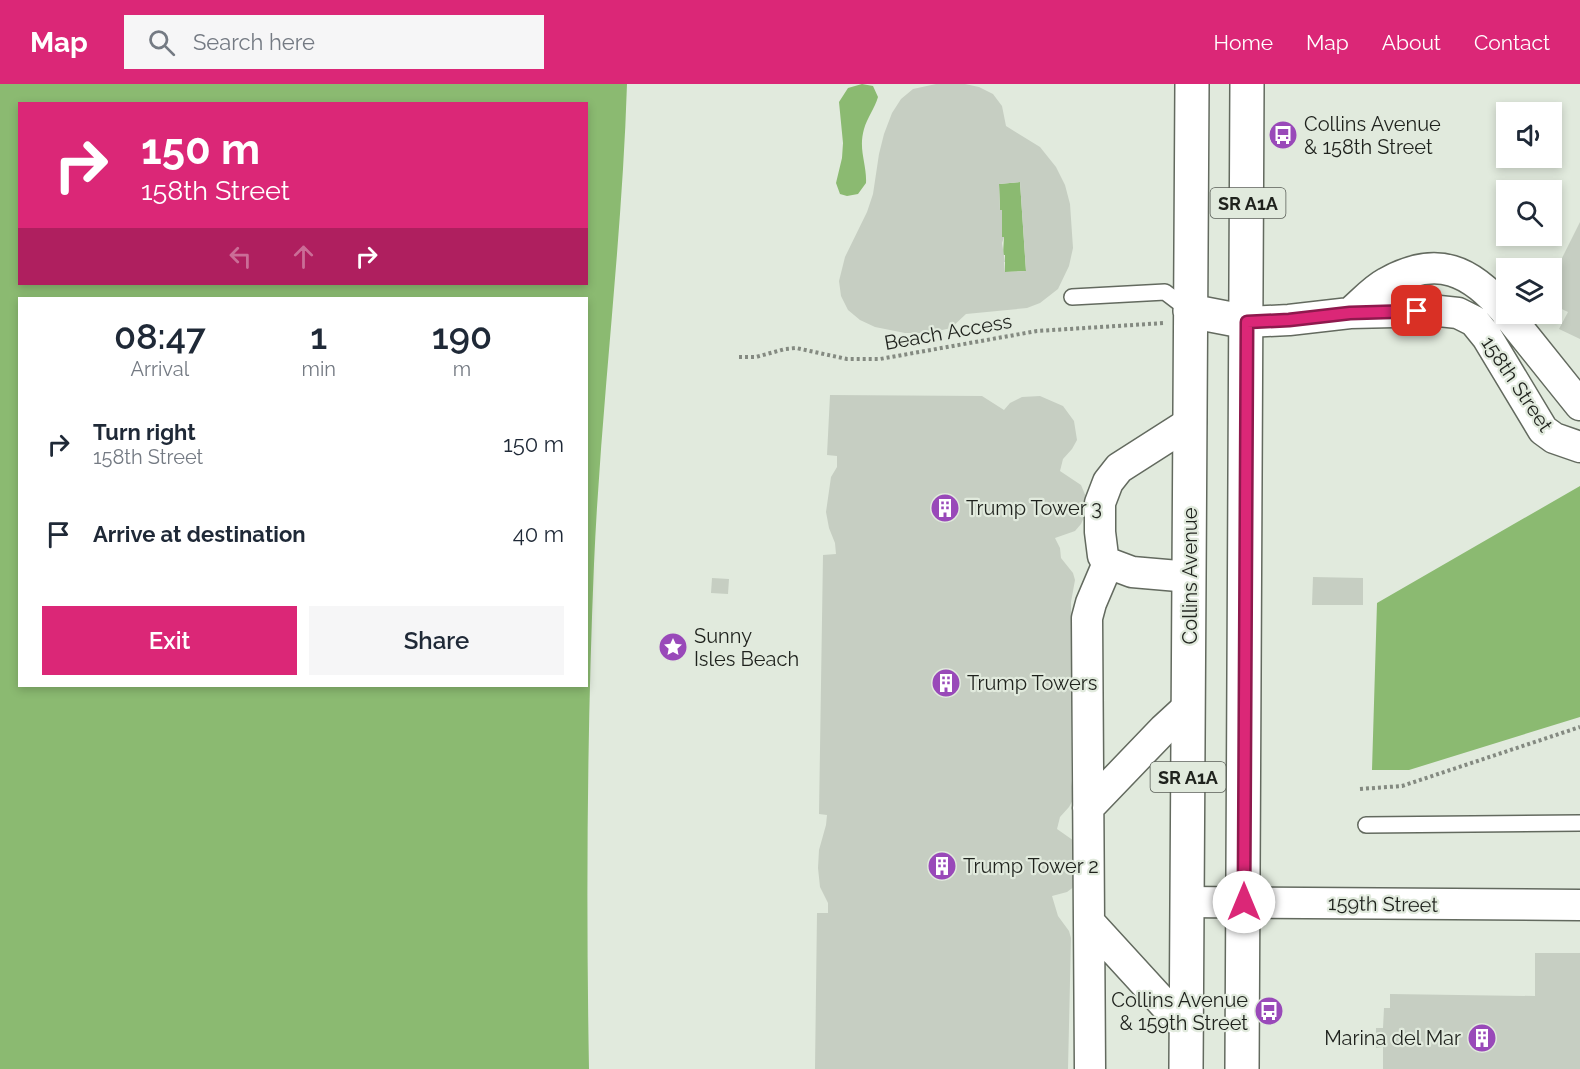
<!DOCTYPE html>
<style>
:root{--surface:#fff;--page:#f6f6f7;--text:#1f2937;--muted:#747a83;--accent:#db2777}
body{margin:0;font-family:Raleway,sans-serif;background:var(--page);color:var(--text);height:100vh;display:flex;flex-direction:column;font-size:22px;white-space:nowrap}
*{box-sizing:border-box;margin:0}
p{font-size:20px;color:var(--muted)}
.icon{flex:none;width:33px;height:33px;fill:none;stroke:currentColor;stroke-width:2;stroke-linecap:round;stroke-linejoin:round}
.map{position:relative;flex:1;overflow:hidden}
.drawer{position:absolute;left:18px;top:213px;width:570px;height:390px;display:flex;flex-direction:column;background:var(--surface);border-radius:0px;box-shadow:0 3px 9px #0003}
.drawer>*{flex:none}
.guide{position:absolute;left:18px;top:18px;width:570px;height:183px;border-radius:0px;box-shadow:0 3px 9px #0003;background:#db2777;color:#fff;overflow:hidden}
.tools{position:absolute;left:1496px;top:18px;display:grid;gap:12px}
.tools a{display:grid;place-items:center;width:66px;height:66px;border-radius:0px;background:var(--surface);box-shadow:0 3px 9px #0003;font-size:30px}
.pin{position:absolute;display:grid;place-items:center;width:51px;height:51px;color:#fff;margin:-26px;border-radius:12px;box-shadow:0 3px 9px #0006}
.me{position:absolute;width:66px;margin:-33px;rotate:0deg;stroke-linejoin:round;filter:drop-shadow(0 0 4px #0008)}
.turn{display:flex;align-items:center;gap:21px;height:126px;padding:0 24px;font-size:27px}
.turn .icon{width:78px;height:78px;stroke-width:2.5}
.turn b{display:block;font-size:42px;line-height:51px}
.lanes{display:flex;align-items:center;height:57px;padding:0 24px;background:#0003;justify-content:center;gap:30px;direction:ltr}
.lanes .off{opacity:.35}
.eta{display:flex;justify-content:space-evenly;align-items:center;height:102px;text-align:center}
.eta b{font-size:36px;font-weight:600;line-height:42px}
.action{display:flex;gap:12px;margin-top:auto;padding:12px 24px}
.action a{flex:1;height:69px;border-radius:0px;background:var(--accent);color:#fff;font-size:24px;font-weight:600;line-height:69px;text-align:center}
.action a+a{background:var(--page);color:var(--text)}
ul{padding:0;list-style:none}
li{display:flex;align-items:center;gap:18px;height:90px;padding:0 24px}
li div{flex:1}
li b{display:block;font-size:22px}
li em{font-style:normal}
header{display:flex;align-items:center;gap:36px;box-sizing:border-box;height:84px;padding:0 30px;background:var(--accent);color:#fff}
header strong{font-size:28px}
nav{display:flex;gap:33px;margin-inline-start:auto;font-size:21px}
.search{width:420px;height:54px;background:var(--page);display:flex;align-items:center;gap:15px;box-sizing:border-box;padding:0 21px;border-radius:0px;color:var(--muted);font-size:22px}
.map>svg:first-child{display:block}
.water{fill:#8bba71;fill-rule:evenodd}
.building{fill:#c6cec2;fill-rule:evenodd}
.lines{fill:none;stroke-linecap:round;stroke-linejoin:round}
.lane-casing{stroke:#636a5f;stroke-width:18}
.street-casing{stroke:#636a5f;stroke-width:33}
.primary-casing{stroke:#636a5f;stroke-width:36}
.path{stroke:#848a81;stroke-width:4;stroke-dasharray:3 3;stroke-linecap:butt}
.lane{stroke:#fff;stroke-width:15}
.street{stroke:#fff;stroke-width:30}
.primary{stroke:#fff;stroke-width:33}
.route-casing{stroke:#8e194d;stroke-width:15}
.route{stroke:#db2777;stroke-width:10}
.labels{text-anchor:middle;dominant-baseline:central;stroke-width:4.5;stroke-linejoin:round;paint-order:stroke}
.shield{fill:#e1eadd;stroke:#595e57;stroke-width:1.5}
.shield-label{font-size:18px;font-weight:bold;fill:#1f221d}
.poi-label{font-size:20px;fill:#1f221d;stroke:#e1eadd;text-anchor:start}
.street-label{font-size:20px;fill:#1f221d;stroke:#e1eadd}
</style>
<header>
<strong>Map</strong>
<div class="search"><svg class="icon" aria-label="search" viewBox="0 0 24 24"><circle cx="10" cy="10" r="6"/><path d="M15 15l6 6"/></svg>Search here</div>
<nav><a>Home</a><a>Map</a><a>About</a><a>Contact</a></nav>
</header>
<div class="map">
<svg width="1580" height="985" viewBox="0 0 1580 985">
<rect width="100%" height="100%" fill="#e1eadd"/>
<path class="water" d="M0,0h627c-5,160 -26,319 -33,480 -7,168 -8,337 -5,505h-589zM20,20h566v180h-566zM20,214h566v388h-566z
M862,0l11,2 5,11c-3,11 -11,21 -14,32 -6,21 3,35 2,54l-8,11 -11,2 -7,-2 -4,-11 6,-25 1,-15 -4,-41 9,-14z
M1020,98l6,89 -21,1v-17h-2l1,-18h-2v-27h-2l-1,-26z
M1580,402v231l-171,53h-37l5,-167z"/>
<path class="building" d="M965,0l14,3 14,7 9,12 4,20 34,21 16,20 9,18 5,19 3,44 -4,18 -11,23 -18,14 -13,5 -61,6 -15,14 -22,5h-24l-30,-6 -15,-7 -12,-10 -7,-14 -2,-15 6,-24 22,-45 6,-18 6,-40 5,-20 8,-21 9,-14 12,-10 23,-5zM1020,98l6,89 -21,1 -1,-10h1l-3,-19 2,-6h-2v-27h-2l-1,-26z
M1580,138v117l-21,-10 9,-17 -17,-8v-24z
M830,311l152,1 22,14 6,-7 12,-6 18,-1 23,10 11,15 3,19 -5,9 -9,10 -3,12 21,14 6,14 -1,14 -5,11 -6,7 -20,7 5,10 1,10 12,15 2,7 -4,22v179l3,17 -5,9 -9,10 -3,12 20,14 -2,43 -8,6 -15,4 6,20 11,15 2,7 -3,131h-253l2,-156h11v-10l-8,-16 -2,-19 1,-18 7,-25 1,-10 -8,-1 4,-259 13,-1 -1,-11 -6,-15 -3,-16 5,-35 6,-10v-11l-10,-1z
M1313,493l50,1v27h-51z
M712,494l17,1 -1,15 -17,-1z
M1535,869h45v116h-197v-22l-7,1v-20h7l1,-20h6v-14l145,2z"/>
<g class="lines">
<g class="lane-casing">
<path id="lane" d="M1072,213l93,-5 25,19
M1366,741l214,-2"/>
</g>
<g class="street-casing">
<path id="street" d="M1350,229c12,-10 23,-23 36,-30 51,-29 85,-13 120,29
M1507,230l73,91
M1247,238l42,-2 61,-7 89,-2 19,2 16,8 13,16 56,93 11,8 26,9
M1108,479l-17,40 -4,15 2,304 97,106
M1190,493l-58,-5 -24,-9 -5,-7 -3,-24v-29l8,-21 11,-14 72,-46
M1088,724l76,-79 25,-23
M1187,818l393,3
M1089,838l1,147"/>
</g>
<g class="primary-casing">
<path id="primary" d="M1190,227l57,11
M1186,985l6,-985
M1242,985l5,-985"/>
</g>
<path class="path" d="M739,273h17l29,-8 11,-1 51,11h33l157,-28 127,-8
M1360,705l42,-3 178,-59"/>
<use href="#lane" class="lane"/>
<use href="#street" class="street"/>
<use href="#primary" class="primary"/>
</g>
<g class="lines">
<g class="route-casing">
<path id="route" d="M1244,818l3,-580 42,-2 61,-7 67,-2"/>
</g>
<use href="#route" class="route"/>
</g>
<defs>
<g id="bus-disc" transform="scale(1.5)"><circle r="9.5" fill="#9949b9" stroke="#e1eadd"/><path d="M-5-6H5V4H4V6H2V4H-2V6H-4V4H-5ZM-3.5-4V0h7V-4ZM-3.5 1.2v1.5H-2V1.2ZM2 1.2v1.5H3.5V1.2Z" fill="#fff"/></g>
<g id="building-disc" transform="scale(1.5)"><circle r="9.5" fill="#9949b9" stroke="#e1eadd"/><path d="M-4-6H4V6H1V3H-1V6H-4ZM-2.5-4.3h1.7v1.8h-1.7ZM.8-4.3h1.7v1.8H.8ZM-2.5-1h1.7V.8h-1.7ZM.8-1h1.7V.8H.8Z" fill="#fff"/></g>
<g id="sight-disc" transform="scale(1.5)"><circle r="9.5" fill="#9949b9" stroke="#e1eadd"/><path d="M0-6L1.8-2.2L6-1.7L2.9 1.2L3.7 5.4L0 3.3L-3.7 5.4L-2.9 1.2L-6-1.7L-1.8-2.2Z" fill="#fff"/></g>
</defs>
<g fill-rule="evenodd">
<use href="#bus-disc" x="1283" y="51"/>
<use href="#building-disc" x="945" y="424"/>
<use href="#sight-disc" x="673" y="563"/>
<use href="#building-disc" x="946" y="599"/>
<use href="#building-disc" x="942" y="782"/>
<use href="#bus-disc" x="1269" y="927"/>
<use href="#building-disc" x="1482" y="954"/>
</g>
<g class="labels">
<g class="shield">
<rect x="1210.5" y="104" width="75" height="30" rx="4.5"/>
<rect x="1150.5" y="678" width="75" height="30" rx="4.5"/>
</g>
<g class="shield-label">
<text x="1248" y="119">SR A1A</text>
<text x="1188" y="693">SR A1A</text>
</g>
<g class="poi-label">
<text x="1304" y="40">Collins Avenue<tspan x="1304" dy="23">&amp; 158th Street</tspan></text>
<text x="966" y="424">Trump Tower 3</text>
<text x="694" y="552">Sunny<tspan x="694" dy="23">Isles Beach</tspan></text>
<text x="967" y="599">Trump Towers</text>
<text x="963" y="782">Trump Tower 2</text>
<text x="1248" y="916" text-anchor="end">Collins Avenue<tspan x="1248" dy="23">&amp; 159th Street</tspan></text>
<text x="1461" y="954" text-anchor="end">Marina del Mar</text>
</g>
<g class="street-label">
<text transform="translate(948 248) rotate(-10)">Beach Access</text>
<text transform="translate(1517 300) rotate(56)">158th Street</text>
<text transform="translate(1190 492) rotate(-90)">Collins Avenue</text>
<text transform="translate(1383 820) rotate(1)">159th Street</text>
</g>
</g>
</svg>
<div class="tools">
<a><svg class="icon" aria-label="sound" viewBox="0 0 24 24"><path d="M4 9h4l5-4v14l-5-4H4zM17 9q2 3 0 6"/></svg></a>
<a><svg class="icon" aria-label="search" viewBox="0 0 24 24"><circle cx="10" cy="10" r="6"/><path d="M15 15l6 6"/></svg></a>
<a><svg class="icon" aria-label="layers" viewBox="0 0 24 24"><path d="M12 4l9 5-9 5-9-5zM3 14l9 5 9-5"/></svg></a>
</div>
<div class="pin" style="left:1417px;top:227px;background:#d93025"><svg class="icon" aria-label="arrive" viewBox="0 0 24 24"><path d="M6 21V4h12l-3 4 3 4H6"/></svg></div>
<svg class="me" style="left:1244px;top:818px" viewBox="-20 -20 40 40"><circle r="19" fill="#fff"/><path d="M0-13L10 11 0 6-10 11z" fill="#db2777"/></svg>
<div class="guide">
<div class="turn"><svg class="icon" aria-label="right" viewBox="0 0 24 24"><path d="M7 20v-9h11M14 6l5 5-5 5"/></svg><div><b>150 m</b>158th Street</div></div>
<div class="lanes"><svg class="icon off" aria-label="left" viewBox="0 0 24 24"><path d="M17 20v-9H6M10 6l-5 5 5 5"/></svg><svg class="icon off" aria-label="ahead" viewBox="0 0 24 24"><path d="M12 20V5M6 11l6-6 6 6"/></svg><svg class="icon" aria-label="right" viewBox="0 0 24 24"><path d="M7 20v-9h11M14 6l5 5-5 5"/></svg></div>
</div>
<section class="drawer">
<div class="eta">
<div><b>08:47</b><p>Arrival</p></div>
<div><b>1</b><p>min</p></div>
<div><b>190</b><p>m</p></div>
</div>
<ul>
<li><svg class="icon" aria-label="right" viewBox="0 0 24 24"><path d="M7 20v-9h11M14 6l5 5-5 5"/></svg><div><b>Turn right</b><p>158th Street</p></div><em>150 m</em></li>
<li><svg class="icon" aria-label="arrive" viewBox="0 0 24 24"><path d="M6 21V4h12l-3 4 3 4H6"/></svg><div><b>Arrive at destination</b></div><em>40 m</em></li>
</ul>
<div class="action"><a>Exit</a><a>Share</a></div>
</section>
</div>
